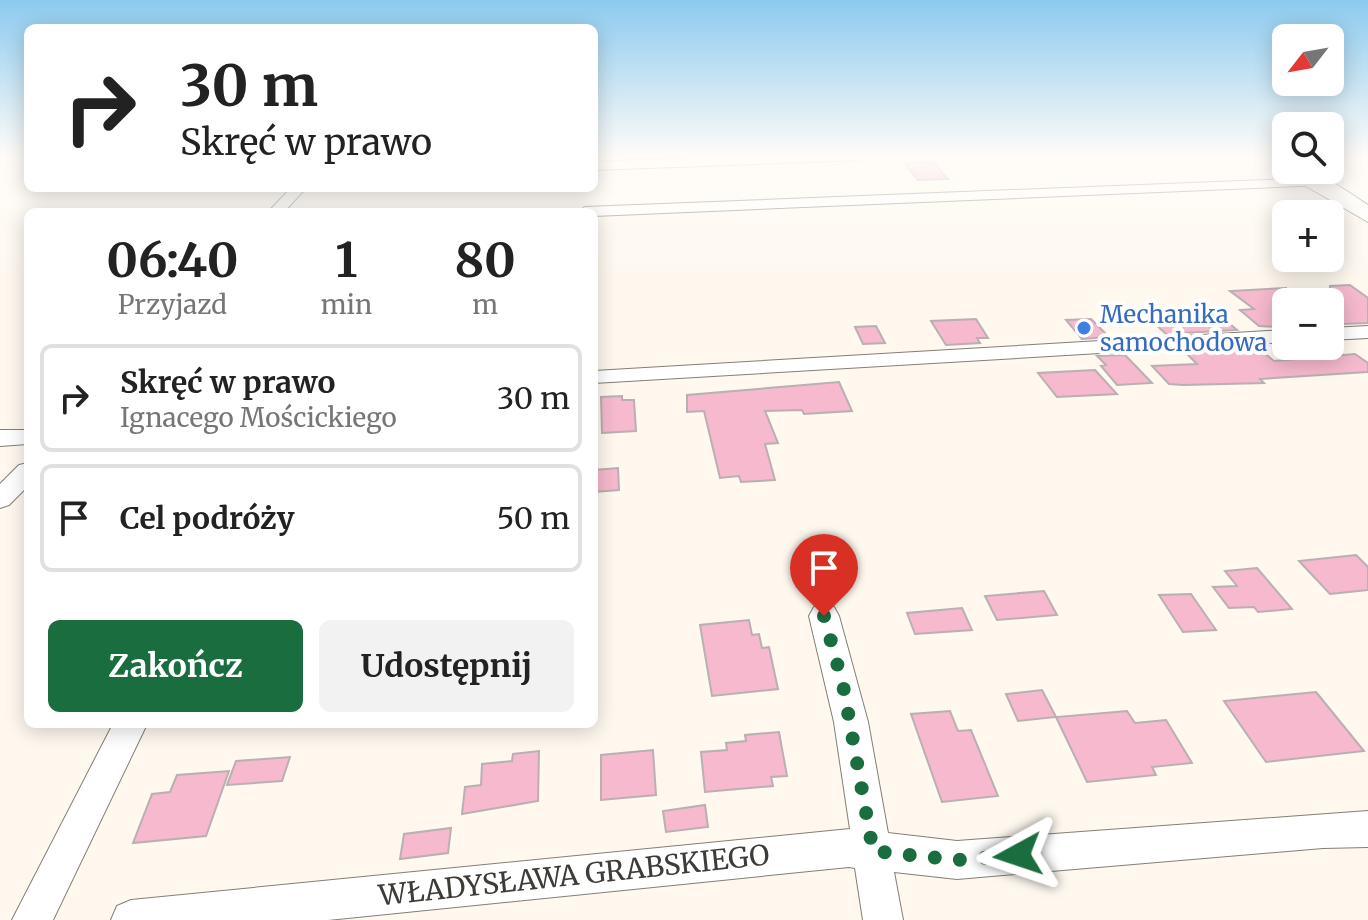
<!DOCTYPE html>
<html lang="pl">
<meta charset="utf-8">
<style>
:root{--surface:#fff;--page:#f2f2f2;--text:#222;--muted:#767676;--line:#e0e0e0;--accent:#1a6d3f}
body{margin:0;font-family:Merriweather,serif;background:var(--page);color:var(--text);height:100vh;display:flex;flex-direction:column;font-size:30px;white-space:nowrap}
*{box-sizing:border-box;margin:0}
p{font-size:26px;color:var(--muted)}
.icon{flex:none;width:44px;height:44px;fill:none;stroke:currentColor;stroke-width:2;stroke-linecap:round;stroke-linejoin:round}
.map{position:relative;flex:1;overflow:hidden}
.details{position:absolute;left:24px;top:208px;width:574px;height:520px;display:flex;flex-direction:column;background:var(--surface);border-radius:12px;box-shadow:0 4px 20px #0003}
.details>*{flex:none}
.top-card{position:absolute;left:24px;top:24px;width:574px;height:168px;border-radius:12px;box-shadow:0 4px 20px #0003;background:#fff;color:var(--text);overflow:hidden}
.needle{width:52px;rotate:239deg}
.fabs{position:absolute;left:1272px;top:24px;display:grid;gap:16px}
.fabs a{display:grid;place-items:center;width:72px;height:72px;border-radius:12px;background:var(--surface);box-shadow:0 4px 20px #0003;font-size:40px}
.pin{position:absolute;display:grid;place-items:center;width:68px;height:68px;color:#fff;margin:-82px -34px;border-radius:50% 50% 50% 0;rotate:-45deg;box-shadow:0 0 8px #0007}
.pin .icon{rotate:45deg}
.me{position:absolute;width:88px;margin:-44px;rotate:265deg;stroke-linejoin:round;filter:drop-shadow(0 0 6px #0008)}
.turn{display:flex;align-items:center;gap:28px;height:168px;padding:0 24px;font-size:36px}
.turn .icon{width:104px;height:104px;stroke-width:2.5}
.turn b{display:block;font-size:56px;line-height:68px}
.eta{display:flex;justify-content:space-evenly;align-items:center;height:136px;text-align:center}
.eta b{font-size:48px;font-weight:700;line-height:56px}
.button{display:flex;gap:16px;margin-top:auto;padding:16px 24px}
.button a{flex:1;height:92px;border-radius:12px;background:var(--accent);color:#fff;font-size:32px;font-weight:700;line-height:92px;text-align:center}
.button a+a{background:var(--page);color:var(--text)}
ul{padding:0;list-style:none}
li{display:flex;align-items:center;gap:24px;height:108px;margin:0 16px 12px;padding:0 8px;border:4px solid var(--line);border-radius:12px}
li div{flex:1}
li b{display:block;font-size:30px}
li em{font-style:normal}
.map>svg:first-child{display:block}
.building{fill:#f6b9cd;stroke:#baafb2;stroke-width:2}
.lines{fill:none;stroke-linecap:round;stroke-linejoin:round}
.minor-casing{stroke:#847e76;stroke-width:2}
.highway-casing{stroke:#847e76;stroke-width:2}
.minor{fill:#fff;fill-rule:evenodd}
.highway{fill:#fff;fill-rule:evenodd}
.route{stroke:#1a6d3f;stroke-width:14;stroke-dasharray:0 25.2}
.shop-dot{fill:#3f7fe0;stroke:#fff;stroke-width:3}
.labels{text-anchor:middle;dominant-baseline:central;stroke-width:8;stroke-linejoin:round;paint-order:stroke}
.shop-label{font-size:24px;fill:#366cbe;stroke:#fff;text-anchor:start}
.near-street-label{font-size:28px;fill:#3e3c38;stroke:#fff}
</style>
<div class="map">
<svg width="1368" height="920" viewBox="0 0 1368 920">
<rect width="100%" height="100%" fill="#fef8ef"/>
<path class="building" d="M933,162l15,17 -30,1 -14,-17z
M1350,285l18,13v25l-25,1 -13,-10v-28z
M1286,288v39h-8l-19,-1 -19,-16 14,-1 -24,-18z
M1166,310l7,6 45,-2 19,16 -71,4 -25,-23z
M976,319l12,19h-11l3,5 -34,2 -15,-24z
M1091,319l18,18 -27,2 -16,-19z
M876,326l9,17 -22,1 -8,-17z
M1257,347l17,14 81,-7 13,9v9l-108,7 4,4 -81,2 -14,-1 -17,-18 45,-2 -13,-13z
M1125,355l27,28 -35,2 -16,-19 5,-1 -9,-9z
M1095,370l22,24 -60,3 -19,-24z
M839,382l13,29 -48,3 -2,-4 -37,1 13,32 -13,1 10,36 -34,2 -2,-6 -19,2 -16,-67 -17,1v-17z
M622,396v4h12l2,31 -34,2 -1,-36z
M618,468l1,22 -25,2v-22z
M1356,555l12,12v23l-38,4 -31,-33z
M1257,568l35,41 -34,3 -4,-5 -25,1 -16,-21 24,-1 -12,-15z
M1044,591l13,24 -60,5 -12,-24z
M1191,594l25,36 -33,2 -24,-37z
M962,608l10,22 -57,4 -8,-21z
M749,620l3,15 7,-1 3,14 7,-1 9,42 -66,7 -12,-71z
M1042,690l14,27 -38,4 -12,-27z
M1316,692l48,59 -98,11 -42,-61z
M950,711l8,20 13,-1 27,66 -56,6 -31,-88z
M1127,711l8,12 31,-3 26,43 -40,4 4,8 -69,7 -31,-65z
M779,732l8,44 -16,1 2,9 -68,6 -4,-40 26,-2 -1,-7 20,-2 -1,-6z
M653,750l3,45 -55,5v-45z
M539,751l-1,50 -76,13 3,-27 16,-2 1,-21 30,-3 1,-7z
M290,757l-8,24 -55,4 9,-24z
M229,771l-23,65 -73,7 19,-49 18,-2 7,-17z
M705,805l3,22 -42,5 -3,-21z
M451,828l-3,25 -48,6 4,-25z"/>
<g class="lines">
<g class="minor-casing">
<path id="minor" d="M742,156h125l-6,4 -267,10v-8z
M1317,178l7,4 -2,3 -728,31v-4h-17l8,-5z
M291,188h15l-22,24h-16z
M1368,326v12l-38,2v-12z
M1286,330v12l-692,41v-12z
M0,430h28v14l-28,2z
M28,463v23l-19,19 -9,3v-24l19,-19z
M824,604l10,3 5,9 29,106 20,111 69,8 411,-30v36l-45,1 -366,31 -63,-7 9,48h-40l-8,-52 -6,-1 -521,53h-217l6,-14 14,-6 719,-71 -16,-107 -25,-106 5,-9z
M113,724h34l-94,196h-41z"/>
</g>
<g class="highway-casing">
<path id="highway" d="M1286,165v5c35,0 54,17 82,35v17l-83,-48 -3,-4z"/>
</g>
<use href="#minor" class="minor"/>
<use href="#highway" class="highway"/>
</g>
<linearGradient id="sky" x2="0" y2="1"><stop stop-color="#8ccaef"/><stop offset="0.55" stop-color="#fffcf8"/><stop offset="1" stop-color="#fffcf8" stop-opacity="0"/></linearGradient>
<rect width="1368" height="285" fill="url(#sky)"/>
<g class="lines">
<path class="route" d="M824,616l19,69 30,166 84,9 61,-5"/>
</g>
<circle class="shop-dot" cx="1084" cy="328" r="8"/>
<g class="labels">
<g class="shop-label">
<text x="1100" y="314">Mechanika<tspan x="1100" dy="28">samochodowa</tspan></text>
</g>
<g class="near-street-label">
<text transform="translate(574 875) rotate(-6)">WŁADYSŁAWA GRABSKIEGO</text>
</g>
</g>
</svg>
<div class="fabs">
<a><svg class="needle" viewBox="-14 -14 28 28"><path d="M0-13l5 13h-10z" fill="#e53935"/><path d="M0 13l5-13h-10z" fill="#767676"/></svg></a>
<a><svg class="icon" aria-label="search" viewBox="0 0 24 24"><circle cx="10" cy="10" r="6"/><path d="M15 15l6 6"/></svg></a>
<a>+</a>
<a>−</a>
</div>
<div class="pin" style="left:824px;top:616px;background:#d93025"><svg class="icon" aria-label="arrive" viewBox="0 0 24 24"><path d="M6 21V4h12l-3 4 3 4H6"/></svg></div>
<svg class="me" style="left:1018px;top:855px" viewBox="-20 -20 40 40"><path d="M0-17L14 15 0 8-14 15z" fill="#1a6d3f" stroke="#fff" stroke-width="4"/></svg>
<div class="top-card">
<div class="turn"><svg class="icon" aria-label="right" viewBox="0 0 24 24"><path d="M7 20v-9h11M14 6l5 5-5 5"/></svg><div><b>30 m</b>Skręć w prawo</div></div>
</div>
<section class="details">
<div class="eta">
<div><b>06:40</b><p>Przyjazd</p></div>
<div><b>1</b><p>min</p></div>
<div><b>80</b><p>m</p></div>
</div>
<ul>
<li><svg class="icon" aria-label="right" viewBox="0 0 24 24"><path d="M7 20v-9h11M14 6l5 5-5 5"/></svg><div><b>Skręć w prawo</b><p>Ignacego Mościckiego</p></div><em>30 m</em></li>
<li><svg class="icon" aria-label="arrive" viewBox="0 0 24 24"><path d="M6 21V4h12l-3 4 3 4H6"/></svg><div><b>Cel podróży</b></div><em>50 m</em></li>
</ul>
<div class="button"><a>Zakończ</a><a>Udostępnij</a></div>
</section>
</div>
